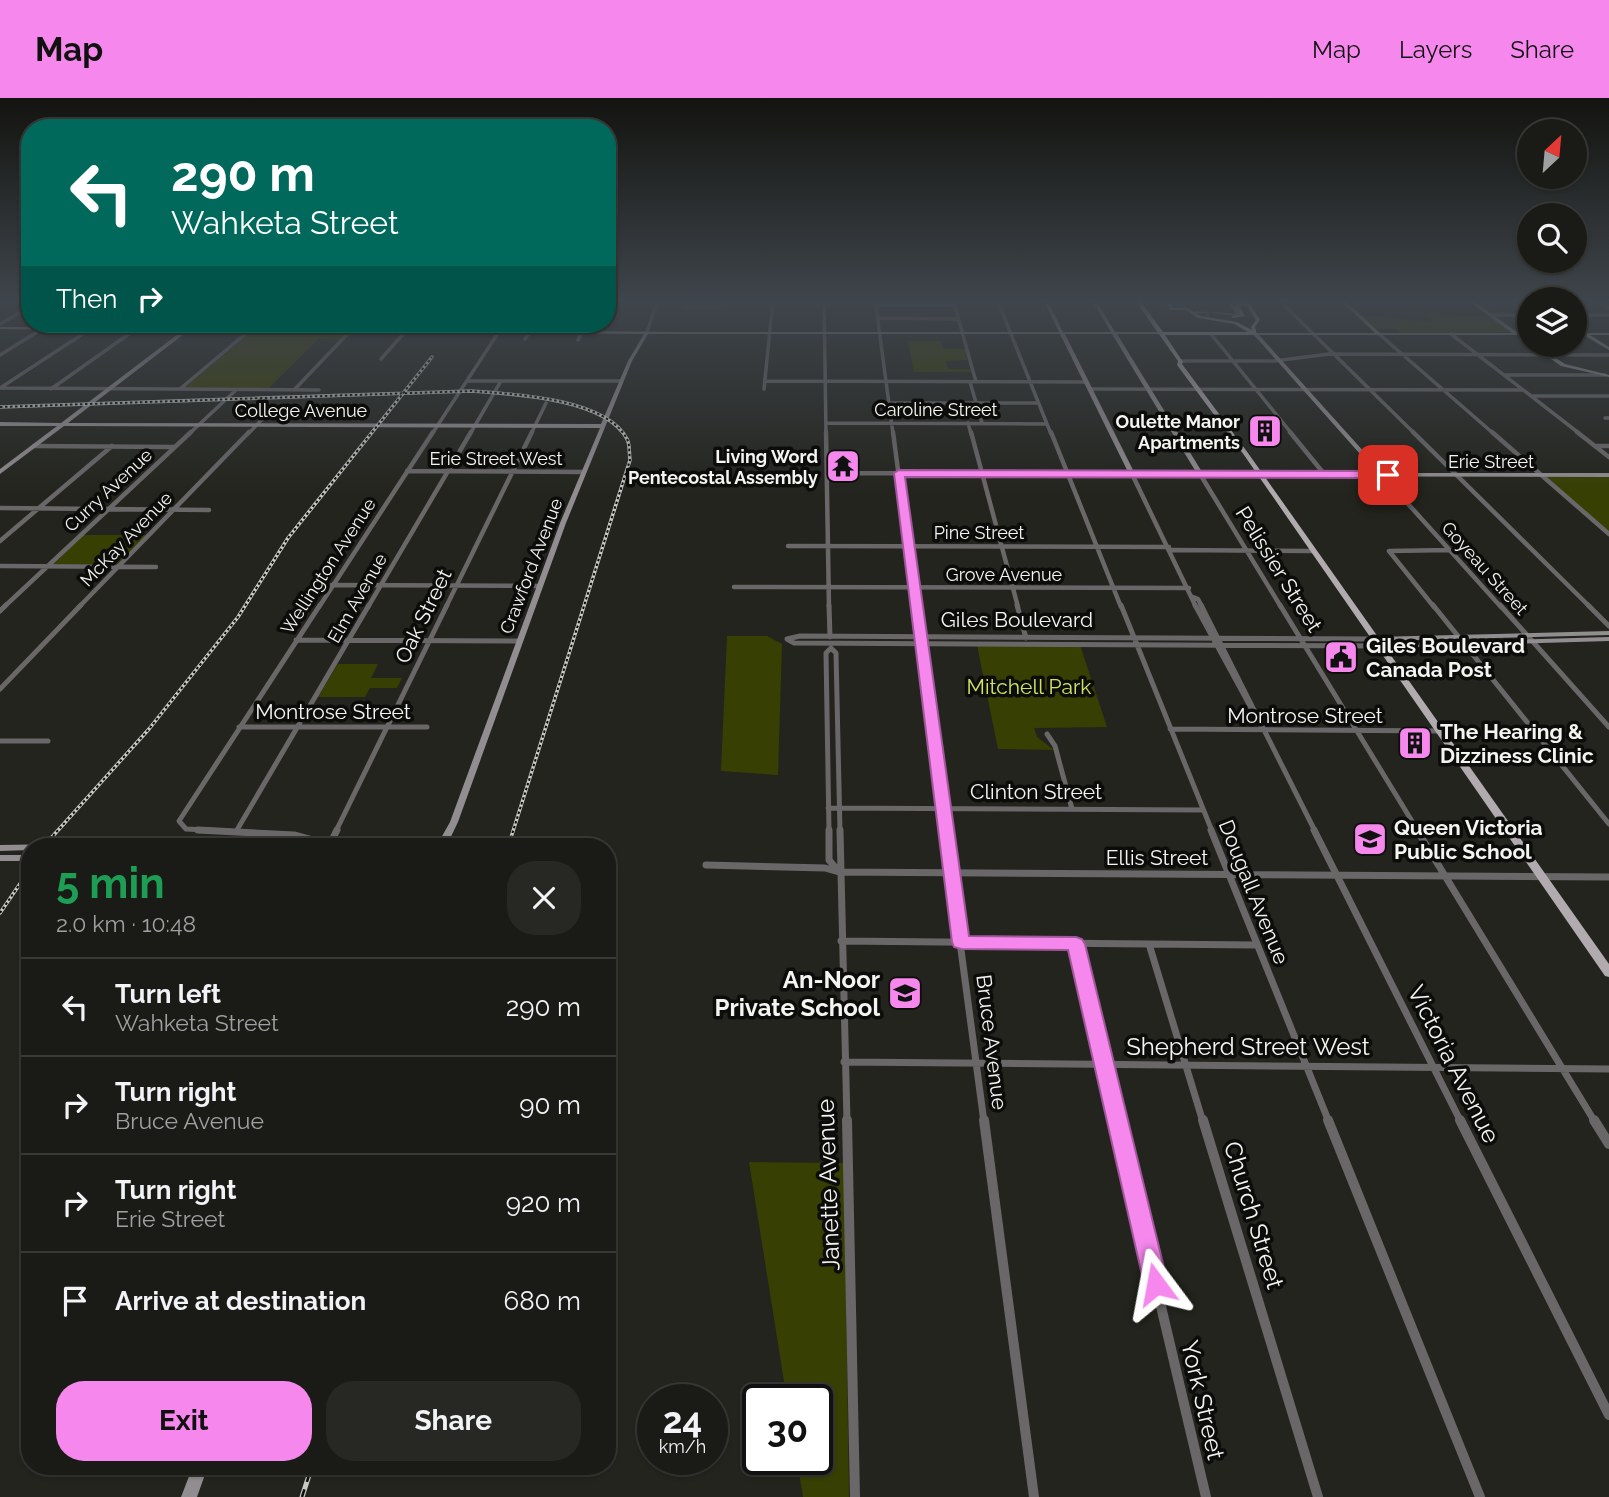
<!DOCTYPE html>
<meta charset="utf-8">
<style>
:root{--surface:#1a1b16;--page:#272823;--text:#f1f3f6;--muted:#9fa1a1;--line:#383935;--accent:#f688ed}
body{margin:0;font-family:Raleway,sans-serif;background:var(--page);color:var(--text);height:100vh;display:flex;flex-direction:column;font-size:26px;white-space:nowrap}
*{box-sizing:border-box;margin:0}
p{font-size:23px;color:var(--muted)}
.icon{flex:none;width:38px;height:38px;fill:none;stroke:currentColor;stroke-width:2;stroke-linecap:round;stroke-linejoin:round}
.map{position:relative;flex:1;overflow:hidden}
.panel{position:absolute;left:21px;top:740px;width:595px;height:637px;display:flex;flex-direction:column;background:var(--surface);border-radius:28px;box-shadow:0 2px 5px #0004,0 0 0 2px var(--line)}
.panel>*{flex:none}
.banner{position:absolute;left:21px;top:21px;width:595px;height:214px;border-radius:28px;box-shadow:0 2px 5px #0004,0 0 0 2px var(--line);background:#00695c;color:#fff;overflow:hidden}
.needle{width:46px;rotate:26deg}
.fabs{position:absolute;left:1517px;top:21px;display:grid;gap:14px}
.fabs a{display:grid;place-items:center;width:70px;height:70px;border-radius:50%;background:var(--surface);box-shadow:0 2px 5px #0004,0 0 0 2px var(--line);font-size:35px}
.speed{position:absolute;left:637px;top:1286px;display:flex;gap:14px;font-size:35px;font-weight:700;text-align:center}
.speed>*{display:grid;place-content:center;width:91px;height:91px;border-radius:50%;background:var(--surface);box-shadow:0 2px 5px #0004,0 0 0 2px var(--line);line-height:1}
.speed small{font-size:18px;font-weight:400}
.speed .limit{border:4px solid #111;border-radius:10px;background:#fff;color:#111}
.pin{position:absolute;display:grid;place-items:center;width:60px;height:60px;color:#fff;margin:-30px;border-radius:14px;box-shadow:0 4px 10px #0006}
.me{position:absolute;width:77px;margin:-38px;rotate:347deg;stroke-linejoin:round;filter:drop-shadow(0 0 5px #0008)}
.turn{display:flex;align-items:center;gap:24px;height:147px;padding:0 35px;font-size:32px}
.turn .icon{width:91px;height:91px;stroke-width:2.5}
.turn b{display:block;font-size:49px;line-height:60px}
.then{display:flex;align-items:center;height:66px;padding:0 35px;background:#0003;gap:14px;font-size:26px}
.round{display:grid;place-items:center;flex:none;width:74px;height:74px;border-radius:28px;background:var(--page)}
.head{display:flex;align-items:center;justify-content:space-between;height:119px;padding:0 35px}
h1{font-size:42px;font-weight:700;line-height:52px;color:#1e9e55}
.button{display:flex;gap:14px;margin-top:auto;padding:14px 35px}
.button a{flex:1;height:80px;border-radius:28px;background:var(--accent);color:#111;font-size:28px;font-weight:700;line-height:80px;text-align:center}
.button a+a{background:var(--page);color:var(--text)}
ul{padding:0;list-style:none}
li{display:flex;align-items:center;gap:21px;height:98px;padding:0 35px;border-top:2px solid var(--line)}
li div{flex:1}
li b{display:block;font-size:26px}
li em{font-style:normal}
header{display:flex;align-items:center;gap:42px;box-sizing:border-box;height:98px;padding:0 35px;background:var(--accent);color:#111}
header strong{font-size:33px}
nav{display:flex;gap:38px;margin-inline-start:auto;font-size:24px}
.map>svg:first-child{display:block}
.green{fill:#383f02}
.lines{fill:none;stroke-linecap:round;stroke-linejoin:round}
.primary-tunnel{stroke:#42433d;stroke-width:5;stroke-dasharray:5 2.5;stroke-linecap:butt}
.street-far4{stroke:#6a6769;stroke-width:3.5}
.street-far3{stroke:#6a6769;stroke-width:4.5}
.street-far2{stroke:#6a6769;stroke-width:5}
.street-far1{stroke:#6a6769;stroke-width:7}
.street{stroke:#6a6769;stroke-width:10}
.secondary{fill:#928d91;fill-rule:evenodd}
.primary{fill:#b1abb0;fill-rule:evenodd}
.rail-far1-casing{stroke:#c9cac5;stroke-width:3.5}
.rail-casing{stroke:#c9cac5;stroke-width:5}
.rail-far1{stroke:#0c0d0a;stroke-width:2;stroke-dasharray:2.5;stroke-linecap:butt}
.rail{stroke:#0c0d0a;stroke-width:2.5;stroke-dasharray:8;stroke-linecap:butt}
.route{fill:#f688ed;stroke:#a0589a;stroke-width:2}
.labels{text-anchor:middle;dominant-baseline:central;stroke-width:7;stroke-linejoin:round;paint-order:stroke}
.far-street-label{font-size:18px;fill:#f4f5f1;stroke:#0c0d0a}
.far-poi-label{font-size:18px;font-weight:bold;fill:#f4f5f1;stroke:#0c0d0a;text-anchor:end}
.street-label{font-size:21px;fill:#f4f5f1;stroke:#0c0d0a}
.poi-label{font-size:21px;font-weight:bold;fill:#f4f5f1;stroke:#0c0d0a;text-anchor:start}
.park-label{font-size:21px;fill:#d0e363;stroke:#0c0d0a}
.near-poi-label{font-size:24px;font-weight:bold;fill:#f4f5f1;stroke:#0c0d0a;text-anchor:end}
.near-street-label{font-size:24px;fill:#f4f5f1;stroke:#0c0d0a}
</style>
<header>
<strong>Map</strong>
<nav><a>Map</a><a>Layers</a><a>Share</a></nav>
</header>
<div class="map">
<svg width="1609" height="1399" viewBox="0 0 1609 1399">
<rect width="100%" height="100%" fill="#23241d"/>
<path class="green" d="M686,201h43l-2,11 -44,-1z
M1424,216l66,3 21,15 -111,1 -4,-4h-19l-14,-13c25,0 44,5 69,5z
M249,235h95l1,1 -6,6 -21,-1 -50,50h-85z
M908,243h33l2,8h22l2,11 -22,1 3,8h22l1,3h-57z
M1541,377h68v59z
M83,437h64l-30,29h-63z
M727,538h40l15,8 -4,131 -57,-4z
M977,547h103l27,82 -73,1 3,9 17,13 -56,-1z
M338,566h40l-7,14h31l-5,10h-27l-5,9h-47z
M749,1064l95,1 5,334h-46l-6,-37h20v-60h-30z"/>
<g class="lines">
<path class="primary-tunnel" d="M1205,216l6,1"/>
<path class="street-far4" d="M824,201l2,135
M875,201l18,135
M953,201l23,83
M997,201l54,135
M1595,201l14,9
M1282,205l133,131
M876,207h79
M1490,217h40
M1575,217h34
M878,220l80,1
M0,226l30,-17
M300,234l9,-8
M647,234l11,-33
M1211,236l81,100
M1379,236l115,100
M1451,236l129,100
M525,241l10,-15
M578,242l8,-16
M0,257l50,-31
M381,261l31,-35
M1180,263h94l55,-7 280,1
M1506,277h99
M467,283h154
M765,283l322,1
M970,284l12,41
M0,290l319,2
M0,290l98,-64
M51,291l92,-65
M180,291l77,-65
M764,291l9,-90
M1090,291l433,1
M294,292l63,-66
M1533,298h76
M889,305h149
M1605,320h4
M826,325l220,1
M968,325l3,11
M189,336l47,-44
M248,336l25,-26
M432,336l72,-110
M470,336l31,-53
M531,336l15,-31"/>
<path class="street-far3" d="M826,334l3,175
M893,334l23,175
M971,334l47,175
M1051,334l70,175
M1290,334l35,43
M1413,334l177,175
M1492,334l117,102
M1577,334l32,25
M34,348l141,1
M1597,348h12
M407,373l177,1
M827,375l305,1 64,133
M1200,376l81,133
M1382,377l119,132
M0,410l209,2
M0,443l112,-95
M788,448l381,1
M1171,452l141,1
M0,468l156,1
M332,487l208,1
M734,489l455,1
M1193,499l5,2 4,8
M4,509l187,-175
M79,509l170,-175
M319,509l114,-175
M368,509l103,-175
M446,509l86,-175
M1434,509l-45,-56 61,-1"/>
<path class="street-far2" d="M829,507l1,32
M916,507l30,226
M1017,507l9,33
M1121,507l91,226
M1195,507l67,123
M1201,507l114,226
M1280,507l138,226
M1433,507l176,219
M1500,507l109,122
M1588,507l21,21
M0,513l6,-6
M1375,541l-575,-3 -13,3 7,4 587,3
M296,542l223,1
M832,551l4,4 4,178
M0,591l81,-84
M239,629h188
M1170,631l270,2
M1047,636l8,12 17,63
M0,643h48
M828,710l374,2
M237,732l132,-225
M230,733l-44,-2 -7,-8 141,-216
M336,733l111,-226
M829,733l-3,-178 5,-5"/>
<path class="street-far1" d="M198,732l96,5 44,12
M829,732v30l10,12
M840,732l7,292
M945,732l39,292
M1211,732l118,292
M1314,732l147,292
M1417,732l178,292
M330,746l7,-14
M706,767l119,3 14,4 770,5
M841,843l416,4
M1076,846l42,178
M1149,846l54,178
M844,964l765,7"/>
<path class="street" d="M847,1022l8,377
M984,1022l50,377
M1117,1022l89,377
M1203,1022l115,377
M1328,1022l152,377
M1460,1022l149,295
M1594,1022l15,24"/>
<path class="secondary" d="M1043,201h4l16,33h48l-20,-33h4l20,33h48l-2,2h-44l85,138 175,1 -124,-139 2,-1h120l-32,-30h-107l-2,1 7,9 -2,3 -28,-3 2,-1 23,2 -7,-10 6,-3h105v-2h4l36,34h132l-46,-34h5l47,34h12v2h-271l124,138h226v4l-477,-1 -3,-2 -69,-140h-412l-16,27 -66,162 -108,299 -12,25h-10l14,-25 110,-299 40,-95 -536,-2 -64,48v-5l57,-43h-57v-4l61,1 121,-92 -182,-2v-2l186,1 6,-4h4l-5,4 496,4h372zM188,233l456,3 -16,27 -27,63 -533,-1zM1065,236h47l84,138h-62z
M1196,213l13,1 -2,1h-13z
M1575,229l11,6h23v2h-19l19,12v3l-34,-20z
M1531,247h5l29,19 44,11v2l-48,-11z
M1609,533v4l-234,6 -4,-2 4,-2z
M1609,539v4l-228,7 -4,-2 4,-2z
M251,743l28,3 5,3h-254v3l-30,1v-6z
M0,757h30v6h-30z
M193,1368h15l-11,31h-16z"/>
<path class="primary" d="M1134,201h5l24,33h85l-14,-8 -36,-6 -12,-8h-16l-3,-6 4,-1 2,5h14l14,8 36,6 15,8 -1,-3 5,-7 -9,-14h-8l6,10 -12,2 -2,-1 9,-3 -6,-11 16,1 10,16 -5,7 2,8h-92l18,27 -1,2 66,89 361,511v13l-4,-1 -361,-521 -67,-90 1,-4z"/>
<g class="rail-far1-casing">
<path id="rail-far1" d="M0,309l471,-16c41,3 135,7 156,48 3,5 2,15 3,21l-122,387
M43,749l106,-118 89,-112 50,-79 144,-181
M0,815l30,-44"/>
</g>
<g class="rail-casing">
<path id="rail" d="M302,1399l10,-31"/>
</g>
<use href="#rail-far1" class="rail-far1"/>
<use href="#rail" class="rail"/>
</g>
<linearGradient id="sky" x2="0" y2="1"><stop stop-color="#131410"/><stop offset="0.51" stop-color="#3f454c"/><stop offset="1" stop-color="#3f454c" stop-opacity="0"/></linearGradient>
<rect width="1609" height="397" fill="url(#sky)"/>
<path class="route" d="M899,372l489,1 5,4 -5,3 -483,-1 64,459 107,1 6,2 3,5 83,340 -3,8 -9,3 -8,-3 -4,-8 -76,-334 -107,-1 -7,-2 -2,-5 -58,-469z"/>
<defs>
<g id="building-square" transform="scale(1.75)"><rect x="-9" y="-9" width="18" height="18" rx="4" fill="#f688ed" stroke="#0c0d0a"/><path d="M-4-6H4V6H1V3H-1V6H-4ZM-2.5-4.3h1.7v1.8h-1.7ZM.8-4.3h1.7v1.8H.8ZM-2.5-1h1.7V.8h-1.7ZM.8-1h1.7V.8H.8Z" fill="#111"/></g>
<g id="temple-square" transform="scale(1.75)"><rect x="-9" y="-9" width="18" height="18" rx="4" fill="#f688ed" stroke="#0c0d0a"/><path d="M0-6L5-2H3V0L6.5 2.5H4V6H1.5V3h-3V6H-4V2.5H-6.5L-3 0V-2H-5Z" fill="#111"/></g>
<g id="civic-square" transform="scale(1.75)"><rect x="-9" y="-9" width="18" height="18" rx="4" fill="#f688ed" stroke="#0c0d0a"/><path d="M-.6-6.5H3V-4.5H.6V-3L4-1V1h2V6H-6V1h2V-1L-.6-3ZM-1.2 2.5V6h2.4V2.5Z" fill="#111"/></g>
<g id="school-square" transform="scale(1.75)"><rect x="-9" y="-9" width="18" height="18" rx="4" fill="#f688ed" stroke="#0c0d0a"/><path d="M0-5L7-2L0 1L-7-2ZM-4 1L0 2.5L4 1V4Q0 6-4 4Z" fill="#111"/></g>
</defs>
<g fill-rule="evenodd">
<use href="#building-square" x="1265" y="333"/>
<use href="#temple-square" x="843" y="368"/>
<use href="#civic-square" x="1341" y="559"/>
<use href="#building-square" x="1415" y="645"/>
<use href="#school-square" x="1370" y="741"/>
<use href="#school-square" x="905" y="895"/>
</g>
<g class="labels">
<g class="far-street-label">
<text x="936" y="311">Caroline Street</text>
<text x="301" y="312">College Avenue</text>
<text x="496" y="360">Erie Street West</text>
<text x="1491" y="363">Erie Street</text>
<text transform="translate(108 392) rotate(-43)">Curry Avenue</text>
<text x="979" y="434">Pine Street</text>
<text transform="translate(126 441) rotate(-46)">McKay Avenue</text>
<text transform="translate(328 468) rotate(-57)">Wellington Avenue</text>
<text transform="translate(531 468) rotate(-69)">Crawford Avenue</text>
<text transform="translate(1485 470) rotate(48)">Goyeau Street</text>
<text x="1004" y="476">Grove Avenue</text>
<text transform="translate(357 500) rotate(-60)">Elm Avenue</text>
</g>
<g class="far-poi-label">
<text x="1240" y="323">Oulette Manor<tspan x="1240" dy="21">Apartments</tspan></text>
<text x="818" y="358">Living Word<tspan x="818" dy="21">Pentecostal Assembly</tspan></text>
</g>
<g class="street-label">
<text transform="translate(1279 471) rotate(58)">Pelissier Street</text>
<text transform="translate(423 518) rotate(-64)">Oak Street</text>
<text x="1017" y="521">Giles Boulevard</text>
<text x="333" y="613">Montrose Street</text>
<text x="1305" y="617">Montrose Street</text>
<text x="1036" y="693">Clinton Street</text>
<text x="1157" y="759">Ellis Street</text>
<text transform="translate(1254 794) rotate(68)">Dougall Avenue</text>
<text transform="translate(992 944) rotate(83)">Bruce Avenue</text>
</g>
<g class="poi-label">
<text x="1366" y="547">Giles Boulevard<tspan x="1366" dy="24">Canada Post</tspan></text>
<text x="1440" y="633">The Hearing &amp;<tspan x="1440" dy="24">Dizziness Clinic</tspan></text>
<text x="1394" y="729">Queen Victoria<tspan x="1394" dy="24">Public School</tspan></text>
</g>
<g class="park-label">
<text x="1029" y="588">Mitchell Park</text>
</g>
<g class="near-poi-label">
<text x="880" y="881">An-Noor<tspan x="880" dy="28">Private School</tspan></text>
</g>
<g class="near-street-label">
<text x="1248" y="948">Shepherd Street West</text>
<text transform="translate(1454 966) rotate(63)">Victoria Avenue</text>
<text transform="translate(828 1087) rotate(-92)">Janette Avenue</text>
<text transform="translate(1254 1117) rotate(73)">Church Street</text>
<text transform="translate(1203 1302) rotate(77)">York Street</text>
</g>
</g>
</svg>
<div class="fabs">
<a><svg class="needle" viewBox="-14 -14 28 28"><path d="M0-13l5 13h-10z" fill="#e53935"/><path d="M0 13l5-13h-10z" fill="#9fa1a1"/></svg></a>
<a><svg class="icon" aria-label="search" viewBox="0 0 24 24"><circle cx="10" cy="10" r="6"/><path d="M15 15l6 6"/></svg></a>
<a><svg class="icon" aria-label="layers" viewBox="0 0 24 24"><path d="M12 4l9 5-9 5-9-5zM3 14l9 5 9-5"/></svg></a>
</div>
<div class="speed"><div>24<small>km/h</small></div><div class="limit">30</div></div>
<div class="pin" style="left:1388px;top:377px;background:#d93025"><svg class="icon" aria-label="arrive" viewBox="0 0 24 24"><path d="M6 21V4h12l-3 4 3 4H6"/></svg></div>
<svg class="me" style="left:1156px;top:1186px" viewBox="-20 -20 40 40"><path d="M0-17L14 15 0 8-14 15z" fill="#f688ed" stroke="#fff" stroke-width="4"/></svg>
<div class="banner">
<div class="turn"><svg class="icon" aria-label="left" viewBox="0 0 24 24"><path d="M17 20v-9H6M10 6l-5 5 5 5"/></svg><div><b>290 m</b>Wahketa Street</div></div>
<div class="then">Then<svg class="icon" aria-label="right" viewBox="0 0 24 24"><path d="M7 20v-9h11M14 6l5 5-5 5"/></svg></div>
</div>
<section class="panel">
<div class="head"><div><h1>5 min</h1><p>2.0 km · 10:48</p></div><a class="round"><svg class="icon" aria-label="close" viewBox="0 0 24 24"><path d="M6 6l12 12M18 6L6 18"/></svg></a></div>
<ul>
<li><svg class="icon" aria-label="left" viewBox="0 0 24 24"><path d="M17 20v-9H6M10 6l-5 5 5 5"/></svg><div><b>Turn left</b><p>Wahketa Street</p></div><em>290 m</em></li>
<li><svg class="icon" aria-label="right" viewBox="0 0 24 24"><path d="M7 20v-9h11M14 6l5 5-5 5"/></svg><div><b>Turn right</b><p>Bruce Avenue</p></div><em>90 m</em></li>
<li><svg class="icon" aria-label="right" viewBox="0 0 24 24"><path d="M7 20v-9h11M14 6l5 5-5 5"/></svg><div><b>Turn right</b><p>Erie Street</p></div><em>920 m</em></li>
<li><svg class="icon" aria-label="arrive" viewBox="0 0 24 24"><path d="M6 21V4h12l-3 4 3 4H6"/></svg><div><b>Arrive at destination</b></div><em>680 m</em></li>
</ul>
<div class="button"><a>Exit</a><a>Share</a></div>
</section>
</div>
